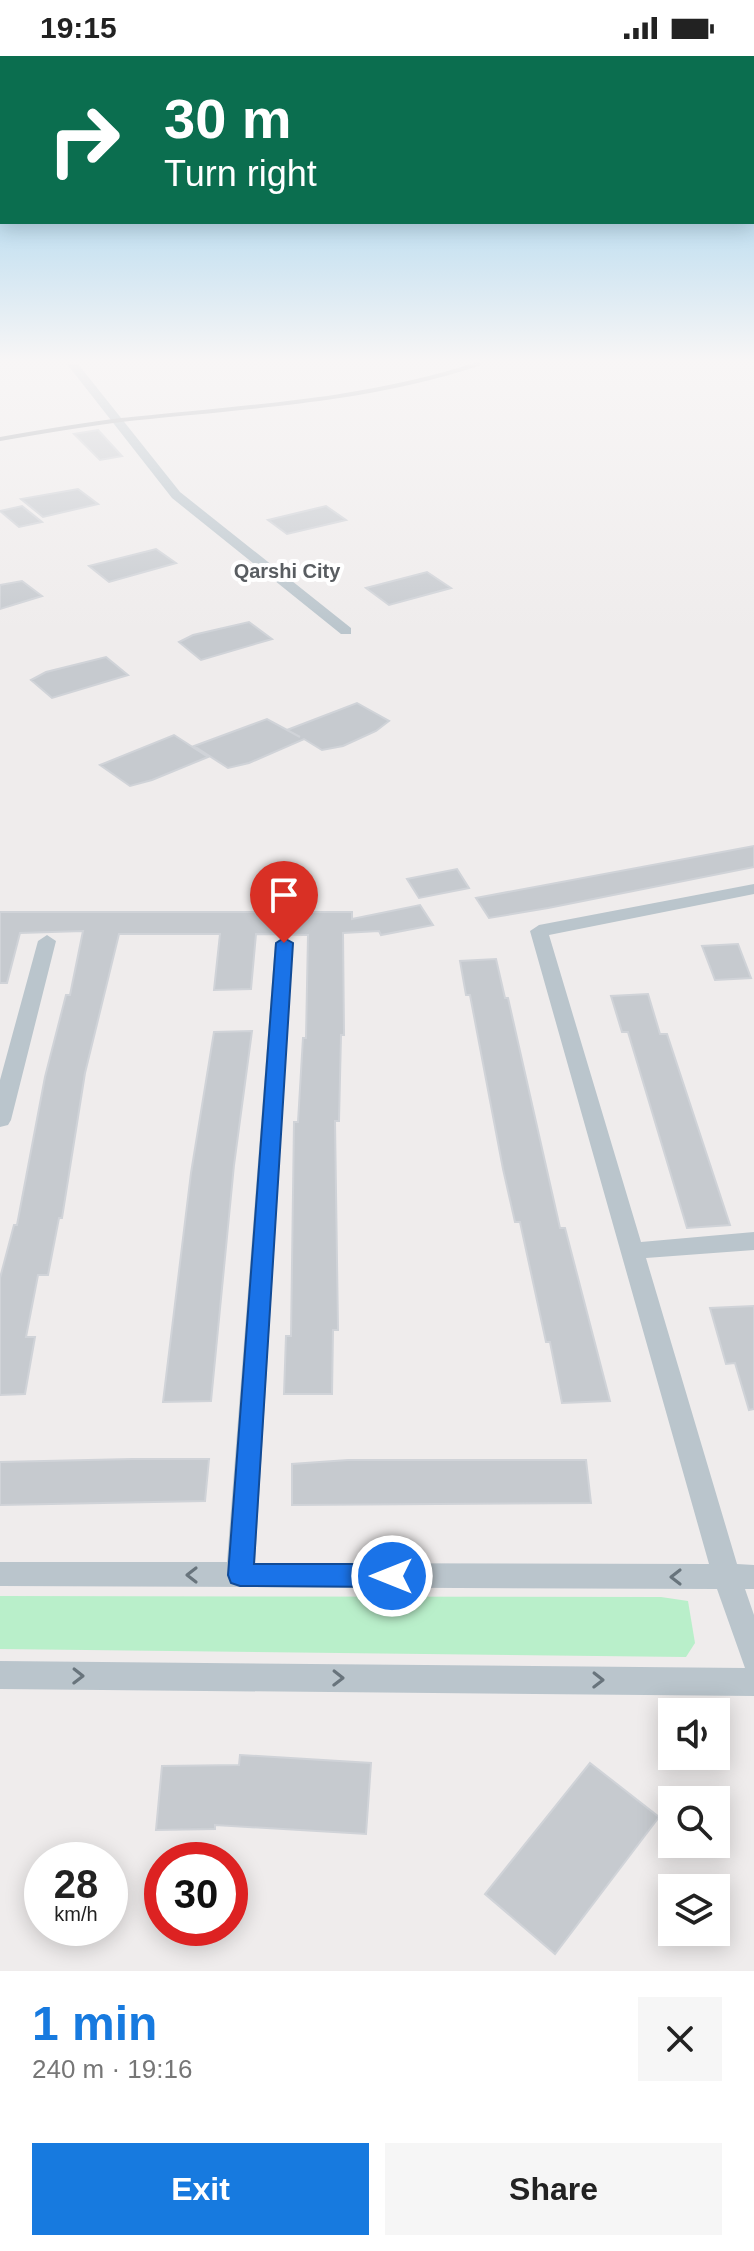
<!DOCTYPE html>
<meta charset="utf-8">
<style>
:root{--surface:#fff;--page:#f6f6f6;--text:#222;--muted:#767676;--accent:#177adf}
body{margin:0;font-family:Helvetica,sans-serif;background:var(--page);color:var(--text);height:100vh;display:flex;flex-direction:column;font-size:30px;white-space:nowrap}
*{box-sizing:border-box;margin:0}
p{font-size:26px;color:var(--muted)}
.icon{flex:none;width:44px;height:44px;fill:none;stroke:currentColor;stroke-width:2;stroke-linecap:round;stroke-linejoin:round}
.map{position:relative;height:1915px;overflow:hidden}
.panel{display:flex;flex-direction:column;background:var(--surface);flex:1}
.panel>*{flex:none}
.banner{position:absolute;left:0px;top:0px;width:754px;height:168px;box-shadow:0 4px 20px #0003;background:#0b6e4f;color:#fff;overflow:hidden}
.tools{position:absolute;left:658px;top:1642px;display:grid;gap:16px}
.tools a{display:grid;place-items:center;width:72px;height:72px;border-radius:0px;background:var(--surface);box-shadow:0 4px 20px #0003;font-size:40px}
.speed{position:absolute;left:24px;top:1786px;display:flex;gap:16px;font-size:40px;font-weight:700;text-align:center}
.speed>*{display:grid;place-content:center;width:104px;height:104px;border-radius:50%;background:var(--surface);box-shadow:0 4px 20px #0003;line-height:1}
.speed small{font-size:20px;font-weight:400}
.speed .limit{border:12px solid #d22;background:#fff;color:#111}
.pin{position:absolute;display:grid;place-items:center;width:68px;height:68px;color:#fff;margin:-82px -34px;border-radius:50% 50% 50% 0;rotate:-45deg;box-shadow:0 0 8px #0007}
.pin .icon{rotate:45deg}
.me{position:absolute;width:88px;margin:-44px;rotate:270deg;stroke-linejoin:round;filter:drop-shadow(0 0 6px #0008)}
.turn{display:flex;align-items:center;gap:28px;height:168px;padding:0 32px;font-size:36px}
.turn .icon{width:104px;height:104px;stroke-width:2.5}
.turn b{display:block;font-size:56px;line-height:68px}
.round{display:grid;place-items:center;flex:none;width:84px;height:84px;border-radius:0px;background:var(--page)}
.head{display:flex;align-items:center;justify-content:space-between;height:136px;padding:0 32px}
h1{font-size:48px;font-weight:700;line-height:60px;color:var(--accent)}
.button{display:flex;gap:16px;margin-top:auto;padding:16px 32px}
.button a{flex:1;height:92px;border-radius:0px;background:var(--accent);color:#fff;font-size:32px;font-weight:700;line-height:92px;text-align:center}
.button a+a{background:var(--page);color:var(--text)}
.status{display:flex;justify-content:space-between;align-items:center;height:56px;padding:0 40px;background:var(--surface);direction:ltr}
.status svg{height:22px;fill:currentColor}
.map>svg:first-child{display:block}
.green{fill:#b9efca}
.building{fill:#c6cacf;stroke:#d0d3d8;stroke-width:2}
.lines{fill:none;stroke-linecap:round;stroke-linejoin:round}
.minor{fill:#bac5cc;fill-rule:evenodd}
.rail{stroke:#aeb2b7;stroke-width:4}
.oneway{stroke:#68747c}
.route{fill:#1a73e8;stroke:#114b97;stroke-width:2}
.labels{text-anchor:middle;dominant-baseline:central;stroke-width:8;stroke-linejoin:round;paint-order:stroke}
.far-neighbourhood-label{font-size:20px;font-weight:bold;fill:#595d61;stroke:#fff}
</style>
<div class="status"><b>19:15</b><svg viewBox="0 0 49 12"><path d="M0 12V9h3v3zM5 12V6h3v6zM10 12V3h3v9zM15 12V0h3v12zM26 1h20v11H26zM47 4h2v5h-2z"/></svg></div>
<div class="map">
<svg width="754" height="1915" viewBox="0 0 754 1915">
<rect width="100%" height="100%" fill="#efecec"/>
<path class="green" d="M0,1540l661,1 27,4 7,42 -9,14 -686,-8z"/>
<path class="building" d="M98,374l24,26 -22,4 -26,-26z
M78,433l20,15 -55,13 -22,-18z
M22,450l20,16 -23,5 -19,-16z
M326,450l20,14 -59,14 -19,-14z
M156,493l20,14 -67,19 -20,-16z
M427,516l24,16 -62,17 -23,-17z
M22,525l20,15 -42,13v-24z
M249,566l23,17 -71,21 -22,-18 14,-7z
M106,601l22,18 -76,23 -21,-18 15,-8z
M357,647l32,18 -13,10 -33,15 -21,4 -18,-11 -55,24 -21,5 -34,-22 73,-27 33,18 -13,-7z
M174,679l34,22 -56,23 -22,6 -30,-21z
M754,790v21l-206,41 -59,10 -13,-20z
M457,813l12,19 -50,10 -12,-19z
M420,849l13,20 -52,10 -2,-4 -36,2 1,102h-3l-2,86h-4l3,209h-5l-1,64h-48l2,-58h5l3,-214h4l5,-84h3l2,-103 -52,-1 -5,55 -37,1 6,-56h-101l-34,139 -23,145h-3l-11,57h-10l-12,62h9l-10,57 -25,1v-117l14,-53h3l28,-148 21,-82h4l13,-64 -63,2 -13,50h-7v-71h352v7z
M738,888l13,34 -36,2 -13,-34z
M496,903l9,39h3l52,230h5l45,173 -48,2 -12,-61h-4l-26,-120h-5l-12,-53 -33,-174h-4l-6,-34z
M648,938l12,40h7l63,191 -43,3 -59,-196h-6l-11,-36z
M252,975l-18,134 -23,236 -48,1 28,-229 23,-141z
M754,1250v103l-5,1 -14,-47 -9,1 -16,-56z
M132,1403h77l-4,42 -205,4v-43z
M348,1404h238l5,43 -299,2v-41z
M240,1699l131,8 -5,71 -151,-9v4l-59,1 6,-64 77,-1z
M590,1707l69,54 -104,137 -70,-60z"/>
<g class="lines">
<path class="minor" d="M67,308h11l102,128 171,136v6h-10l-169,-136z
M754,828v10l-205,41 92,307 113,-10v18l-108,8 91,306 17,1v24h-9l9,26v81l-754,-7v-28l745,7 -28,-79 -717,-3v-24h227l48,-619 9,-6 9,6 -38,620 454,1 -179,-633 9,-6z
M47,879l9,6 -45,179 -3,5 -8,2v-47l38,-139z"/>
<path class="rail" d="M0,383c40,-7 81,-14 121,-19 121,-13 241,-18 357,-56"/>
</g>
<defs><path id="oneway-chevron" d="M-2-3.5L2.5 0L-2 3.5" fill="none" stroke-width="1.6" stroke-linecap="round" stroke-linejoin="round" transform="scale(2)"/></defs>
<g class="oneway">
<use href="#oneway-chevron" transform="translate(192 1519) rotate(-180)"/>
<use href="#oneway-chevron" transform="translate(676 1521) rotate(-180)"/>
<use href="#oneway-chevron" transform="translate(78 1620) rotate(1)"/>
<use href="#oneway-chevron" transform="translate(338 1622) rotate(1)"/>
<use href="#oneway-chevron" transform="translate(598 1624) rotate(1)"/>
</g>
<linearGradient id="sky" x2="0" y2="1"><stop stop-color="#80c4ea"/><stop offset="0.53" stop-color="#f8f6f6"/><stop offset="1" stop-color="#f8f6f6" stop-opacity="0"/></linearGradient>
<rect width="754" height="576" fill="url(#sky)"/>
<path class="route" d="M284,882l9,5 -39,621h138l9,4 4,8 -4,8 -9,3 -152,-1 -9,-3 -3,-8 48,-632z"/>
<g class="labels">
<g class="far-neighbourhood-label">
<text x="287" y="515">Qarshi City</text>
</g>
</g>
</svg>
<div class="tools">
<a><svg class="icon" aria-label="sound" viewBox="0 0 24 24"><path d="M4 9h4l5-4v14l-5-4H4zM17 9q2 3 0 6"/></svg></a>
<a><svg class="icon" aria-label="search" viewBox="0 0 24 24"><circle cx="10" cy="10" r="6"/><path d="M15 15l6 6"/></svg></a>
<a><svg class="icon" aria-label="layers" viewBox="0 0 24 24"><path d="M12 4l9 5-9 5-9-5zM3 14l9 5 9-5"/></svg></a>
</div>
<div class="speed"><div>28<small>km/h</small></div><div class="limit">30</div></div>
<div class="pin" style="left:284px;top:887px;background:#d93025"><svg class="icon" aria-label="arrive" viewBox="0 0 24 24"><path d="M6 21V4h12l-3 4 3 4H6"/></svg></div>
<svg class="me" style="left:392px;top:1520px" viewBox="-20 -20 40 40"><circle r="17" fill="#1a73e8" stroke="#fff" stroke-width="3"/><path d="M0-11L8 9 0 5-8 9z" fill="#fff"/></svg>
<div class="banner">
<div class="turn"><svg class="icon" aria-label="right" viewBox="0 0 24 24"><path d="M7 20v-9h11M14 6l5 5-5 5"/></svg><div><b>30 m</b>Turn right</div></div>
</div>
</div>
<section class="panel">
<div class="head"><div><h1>1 min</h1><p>240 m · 19:16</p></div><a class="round"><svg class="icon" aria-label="close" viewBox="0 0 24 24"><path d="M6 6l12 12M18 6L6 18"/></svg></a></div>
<div class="button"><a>Exit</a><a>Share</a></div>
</section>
